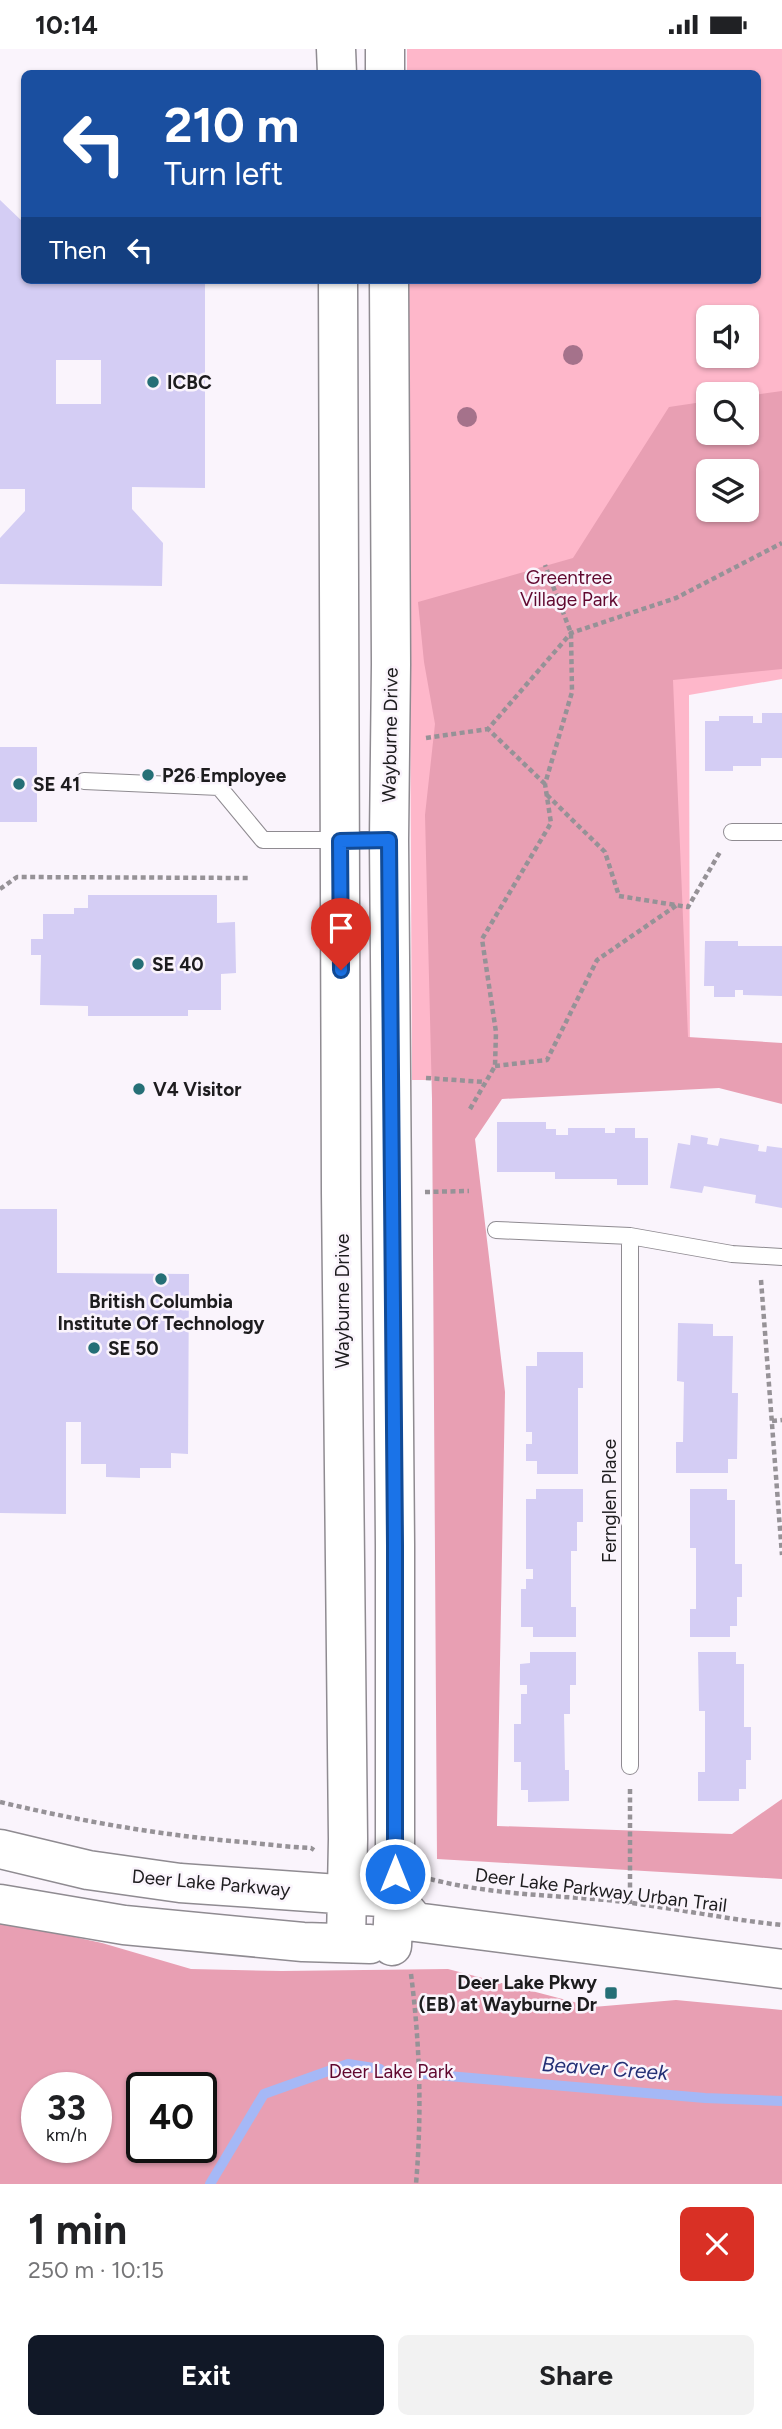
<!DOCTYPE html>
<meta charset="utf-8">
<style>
:root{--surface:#fff;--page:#f2f2f2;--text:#202124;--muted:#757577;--accent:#111827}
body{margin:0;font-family:Figtree,sans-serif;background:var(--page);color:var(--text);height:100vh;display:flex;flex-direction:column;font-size:26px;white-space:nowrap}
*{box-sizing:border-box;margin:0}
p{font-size:23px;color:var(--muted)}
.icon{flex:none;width:38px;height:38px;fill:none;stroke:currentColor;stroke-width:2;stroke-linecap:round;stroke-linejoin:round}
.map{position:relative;height:2135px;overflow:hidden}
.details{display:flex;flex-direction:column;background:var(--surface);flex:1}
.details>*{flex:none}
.banner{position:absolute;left:21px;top:21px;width:740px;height:214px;border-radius:10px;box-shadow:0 2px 5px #0004;background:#1a4fa0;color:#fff;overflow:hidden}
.buttons{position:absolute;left:696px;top:256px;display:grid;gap:14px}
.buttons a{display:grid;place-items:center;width:63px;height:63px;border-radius:10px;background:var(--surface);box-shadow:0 2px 5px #0004;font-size:35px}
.speed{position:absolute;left:21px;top:2023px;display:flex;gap:14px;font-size:35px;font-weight:700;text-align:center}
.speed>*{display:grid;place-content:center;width:91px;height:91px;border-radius:50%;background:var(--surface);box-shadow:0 2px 5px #0004;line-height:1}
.speed small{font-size:18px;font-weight:400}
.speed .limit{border:4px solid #111;border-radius:10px;background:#fff;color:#111}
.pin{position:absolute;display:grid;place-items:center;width:60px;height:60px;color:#fff;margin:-72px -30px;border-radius:50% 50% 50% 0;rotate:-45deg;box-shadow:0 0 7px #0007}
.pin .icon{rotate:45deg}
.me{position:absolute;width:77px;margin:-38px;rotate:0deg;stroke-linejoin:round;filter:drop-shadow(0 0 5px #0008)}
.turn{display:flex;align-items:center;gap:24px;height:147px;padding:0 28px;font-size:32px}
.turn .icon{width:91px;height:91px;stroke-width:2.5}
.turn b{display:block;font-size:49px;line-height:60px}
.then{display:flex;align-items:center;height:66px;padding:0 28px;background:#0003;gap:14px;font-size:26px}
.round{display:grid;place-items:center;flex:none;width:74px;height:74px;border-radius:10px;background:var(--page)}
.overview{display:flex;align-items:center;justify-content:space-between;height:119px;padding:0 28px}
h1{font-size:42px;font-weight:700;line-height:52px}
.cta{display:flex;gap:14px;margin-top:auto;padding:14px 28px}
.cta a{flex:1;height:80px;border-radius:10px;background:var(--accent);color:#fff;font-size:28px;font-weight:700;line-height:80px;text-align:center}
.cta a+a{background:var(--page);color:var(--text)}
.status{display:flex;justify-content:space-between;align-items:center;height:49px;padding:0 35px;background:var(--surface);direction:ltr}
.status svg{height:19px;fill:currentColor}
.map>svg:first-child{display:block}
.green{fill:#feb7ca;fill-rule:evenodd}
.forest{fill:#e89fb3;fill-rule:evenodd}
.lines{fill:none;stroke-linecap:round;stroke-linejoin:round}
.stream{stroke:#a5b8f6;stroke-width:10}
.building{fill:#d4cdf4;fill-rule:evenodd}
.lane-casing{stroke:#8f8b91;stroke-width:18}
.secondary-casing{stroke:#8f8b91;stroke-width:41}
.path{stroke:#969297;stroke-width:4.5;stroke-dasharray:5 3.5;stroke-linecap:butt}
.lane{stroke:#fff;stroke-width:16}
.secondary{stroke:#fff;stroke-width:38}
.tree{fill:#a5728b}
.route-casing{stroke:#114b97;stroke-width:18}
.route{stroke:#1a73e8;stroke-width:12}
.poi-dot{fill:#256f76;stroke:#faf4fc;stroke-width:2.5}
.labels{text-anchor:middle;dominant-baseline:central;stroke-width:5;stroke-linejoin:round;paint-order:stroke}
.poi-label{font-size:19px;font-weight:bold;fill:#1d1c1e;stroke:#faf4fc;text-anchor:start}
.park-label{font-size:19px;fill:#60082f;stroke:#faf4fc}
.street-label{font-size:19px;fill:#1d1c1e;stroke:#faf4fc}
.water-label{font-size:21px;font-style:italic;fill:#232f75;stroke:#faf4fc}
</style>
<div class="status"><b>10:14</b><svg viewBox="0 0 49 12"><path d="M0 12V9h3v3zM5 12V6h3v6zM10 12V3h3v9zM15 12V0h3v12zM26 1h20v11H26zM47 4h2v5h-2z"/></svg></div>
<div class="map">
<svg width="782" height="2135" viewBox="0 0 782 2135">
<rect width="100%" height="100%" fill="#faf4fc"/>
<path class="green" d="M407,0h375v630l-93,16 1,386 -278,-1 -4,-800h350v-207h-351zM709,268h38v38h-38zM709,345h38v38h-38zM709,422h38v38h-38z"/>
<path class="forest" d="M782,342v278l-109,11 15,357 94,6v61l-63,-16 -217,11 -27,40 30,253 -8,434 235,8 50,-35v80l-345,-20 -5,-760 -7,-284 10,-91 -11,-62 -6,-60 155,-44 96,-151 40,-6v31h38v-36zM709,422h38v38h-38z
M0,1872l102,22 89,26 91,2 166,-2 145,38 83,-7 106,10v174h-782zM37,2039h59v59h-59zM142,2039h59v59h-59z"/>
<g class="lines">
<path class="stream" d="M424,2025l281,24 77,3
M210,2135l54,-90 84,-30 32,5"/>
</g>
<path class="building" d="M0,151l24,23v57h181v208l-73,-1v22l31,34 -1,43 -162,-2v-46l25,-27v-22h-25zM56,311h45v44h-45z
M762,664h20v45h-21v8h-28v5h-28v-50h14v-5h34v7h9z
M0,698h37v75h-37z
M88,846h129v28l18,-1 1,51 -15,1v36h-33v6h-100v-10l-48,-1 1,-50h-10v-16h12v-25h31v-6h14z
M705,892h33v5h44v50l-39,-1v-5h-8v7h-21v-11h-10z
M497,1073h49v7h10v6h12v-7h37v5h10v-5h20v10h13v47h-31v-6h-62v-7h-58z
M691,1086l17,3 -1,6 11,2 2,-8 39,7 -1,6 8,1 1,-6 15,2v60l-27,-5 1,-8 -52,-9 -2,7 -32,-5 8,-45 12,2z
M0,1160h57v64l132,1 -1,180 -17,-1v15h-31v10l-34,-1v-13h-25v-42h-15v92l-66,-1z
M678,1274l35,1v12h20l-1,57h6l-1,66h-9v14h-52v-31h7l1,-60 -7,-1z
M537,1303h46v36h-5v86h-41v-13h-11v-17h6v-12h-6v-66h11z
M536,1440h47v33h-6v29h-6v56h5v30h-43v-10h-12v-38h5v-10h7v-10h-7v-70h10z
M690,1440h37v11h8v64h7v33h-5v29h-7v11h-40v-28h6v-61h-6z
M530,1603h46v33h-6v29h-6l1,56h4v31l-41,1v-12h-7v-28h-7v-38h7v-30h6v-9h-7v-21l10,-1z
M698,1603h38v12h8v63h7v33h-5v29h-7v12h-41v-29h7v-61h-6z"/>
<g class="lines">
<g class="lane-casing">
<path id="lane" d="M84,732l135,6 44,53h126
M732,783h50
M496,1181l134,6 102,18 50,3
M630,1187v530"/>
</g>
<g class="secondary-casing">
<path id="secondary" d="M336,0l1,24
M385,0v24
M338,231l3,913 7,646 -2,104
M389,231l2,384 -2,176 6,705v329l-3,72
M0,1800l88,21 92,13 215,15 20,24 367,47
M0,1855l124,21 179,17 67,2"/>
</g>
<path class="path" d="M426,689l62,-9
M545,735l-57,-55 83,-96 105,-35 106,-55
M547,746l58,57 14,44 69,11 32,-55
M0,840l17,-12 234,1
M495,1017l52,-6 50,-100 80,-55
M426,1029l58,4
M470,1060l25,-43 1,-34 -14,-93 69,-116 -6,-39 27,-92 -1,-59 -26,-68
M425,1143l44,-1
M761,1231l21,275
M772,1372l10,-1
M630,1740v115
M0,1753c80,19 159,33 242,40 23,2 46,5 69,6l3,2
M430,1830c58,15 116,16 176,21 59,6 117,19 176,25
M411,1925c9,71 11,139 5,210"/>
<use href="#lane" class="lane"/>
<use href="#secondary" class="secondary"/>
</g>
<g class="tree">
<circle cx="573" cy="306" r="10"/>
<circle cx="467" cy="368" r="10"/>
</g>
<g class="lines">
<g class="route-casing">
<path id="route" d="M341,921l-1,-129 49,-1 6,705v329"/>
</g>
<use href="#route" class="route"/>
</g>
<g class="poi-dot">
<circle cx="153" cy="333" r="7"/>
<circle cx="148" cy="726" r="7"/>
<circle cx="19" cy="735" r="7"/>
<circle cx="138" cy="915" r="7"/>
<circle cx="139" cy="1040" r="7"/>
<circle cx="161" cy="1230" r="7"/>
<circle cx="94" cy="1299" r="7"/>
<rect x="604" y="1937" width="14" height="14" rx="3.5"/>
</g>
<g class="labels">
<g class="poi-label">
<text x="167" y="333">ICBC</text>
<text x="162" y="726">P26 Employee</text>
<text x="33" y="735">SE 41</text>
<text x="152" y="915">SE 40</text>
<text x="153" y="1040">V4 Visitor</text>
<text x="161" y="1252" text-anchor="middle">British Columbia<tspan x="161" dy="22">Institute Of Technology</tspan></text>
<text x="108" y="1299">SE 50</text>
<text x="597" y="1933" text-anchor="end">Deer Lake Pkwy<tspan x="597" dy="22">(EB) at Wayburne Dr</tspan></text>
</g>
<g class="park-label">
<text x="569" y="528">Greentree<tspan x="569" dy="22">Village Park</tspan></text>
<text x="391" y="2022">Deer Lake Park</text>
</g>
<g class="street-label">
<text transform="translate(390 686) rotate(-89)">Wayburne Drive</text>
<text transform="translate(342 1252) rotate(-90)">Wayburne Drive</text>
<text transform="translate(609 1452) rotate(-90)">Fernglen Place</text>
<text transform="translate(211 1834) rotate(5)">Deer Lake Parkway</text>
<text transform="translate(601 1841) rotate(7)">Deer Lake Parkway Urban Trail</text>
</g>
<g class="water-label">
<text transform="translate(605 2019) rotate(4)">Beaver Creek</text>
</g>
</g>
</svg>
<div class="buttons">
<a><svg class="icon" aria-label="sound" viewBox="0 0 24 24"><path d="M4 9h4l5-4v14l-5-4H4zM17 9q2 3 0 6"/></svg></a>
<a><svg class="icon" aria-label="search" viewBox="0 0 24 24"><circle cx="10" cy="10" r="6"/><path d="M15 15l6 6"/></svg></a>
<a><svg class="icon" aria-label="layers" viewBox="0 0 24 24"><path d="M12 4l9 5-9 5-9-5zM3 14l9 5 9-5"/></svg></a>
</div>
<div class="speed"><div>33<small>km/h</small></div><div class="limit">40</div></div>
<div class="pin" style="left:341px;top:921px;background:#d93025"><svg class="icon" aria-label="arrive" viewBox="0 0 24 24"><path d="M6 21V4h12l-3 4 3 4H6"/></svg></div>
<svg class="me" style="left:395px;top:1825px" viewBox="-20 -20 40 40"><circle r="17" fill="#1a73e8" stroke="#fff" stroke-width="3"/><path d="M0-11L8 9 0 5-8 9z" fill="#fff"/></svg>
<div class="banner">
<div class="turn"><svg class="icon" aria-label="left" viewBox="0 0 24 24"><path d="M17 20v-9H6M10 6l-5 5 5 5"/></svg><div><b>210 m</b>Turn left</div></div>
<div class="then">Then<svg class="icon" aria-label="left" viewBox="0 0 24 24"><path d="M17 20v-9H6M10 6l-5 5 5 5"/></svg></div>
</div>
</div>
<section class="details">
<div class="overview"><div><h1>1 min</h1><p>250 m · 10:15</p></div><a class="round" style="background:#d93025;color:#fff"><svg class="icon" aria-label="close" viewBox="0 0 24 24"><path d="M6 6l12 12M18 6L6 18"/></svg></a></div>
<div class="cta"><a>Exit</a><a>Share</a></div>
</section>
